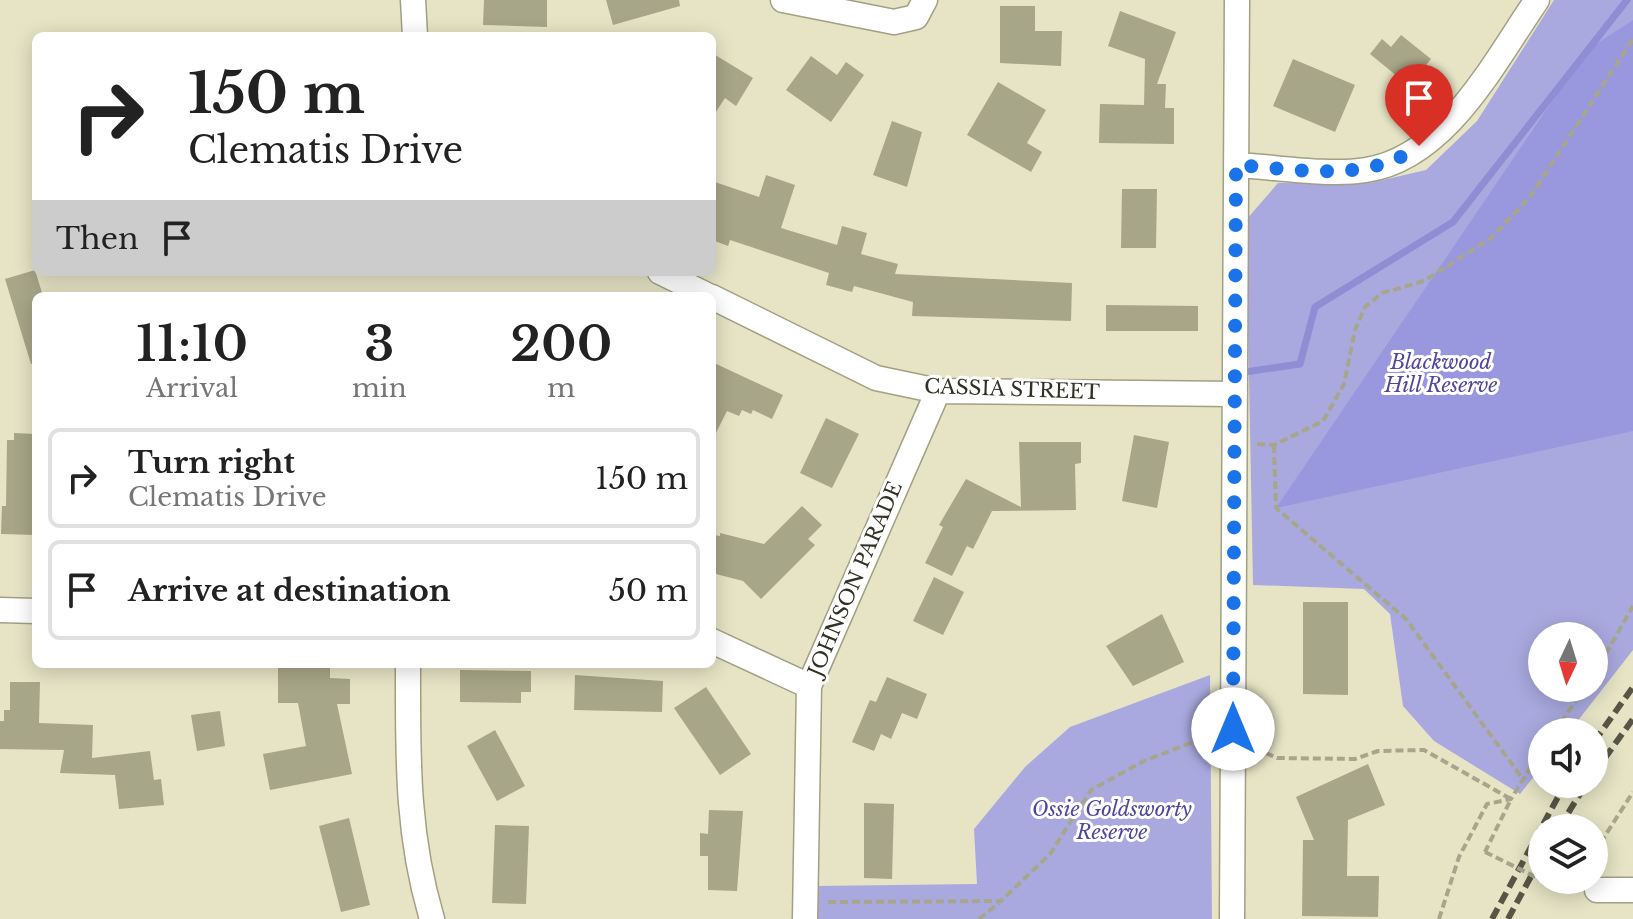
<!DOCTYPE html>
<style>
:root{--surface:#fff;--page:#f2f2f2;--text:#222;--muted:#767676;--line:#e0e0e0}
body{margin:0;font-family:"Libre Baskerville",serif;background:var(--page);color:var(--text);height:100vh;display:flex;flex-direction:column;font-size:30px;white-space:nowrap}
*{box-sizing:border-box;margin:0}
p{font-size:26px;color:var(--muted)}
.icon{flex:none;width:44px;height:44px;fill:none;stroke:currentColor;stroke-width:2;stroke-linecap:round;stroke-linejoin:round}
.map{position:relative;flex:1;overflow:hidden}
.side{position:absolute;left:32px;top:292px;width:684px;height:376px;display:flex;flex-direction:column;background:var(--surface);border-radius:12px;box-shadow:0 4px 20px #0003}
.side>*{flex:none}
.hud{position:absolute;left:32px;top:32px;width:684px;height:244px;border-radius:12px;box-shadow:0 4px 20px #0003;background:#fff;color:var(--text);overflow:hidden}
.needle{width:52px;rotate:184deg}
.fabs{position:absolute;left:1528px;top:622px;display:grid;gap:16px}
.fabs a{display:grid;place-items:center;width:80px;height:80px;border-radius:50%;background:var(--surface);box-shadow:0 4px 20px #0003;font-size:40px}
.pin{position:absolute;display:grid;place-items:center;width:68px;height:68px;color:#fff;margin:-82px -34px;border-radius:50% 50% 50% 0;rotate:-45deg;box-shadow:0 0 8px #0007}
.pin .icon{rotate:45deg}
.me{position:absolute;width:88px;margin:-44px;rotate:0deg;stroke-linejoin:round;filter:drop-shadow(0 0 6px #0008)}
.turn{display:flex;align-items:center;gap:28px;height:168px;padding:0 24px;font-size:36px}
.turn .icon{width:104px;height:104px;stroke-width:2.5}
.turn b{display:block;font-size:56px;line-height:68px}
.then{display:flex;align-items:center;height:76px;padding:0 24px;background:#0003;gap:16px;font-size:30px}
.eta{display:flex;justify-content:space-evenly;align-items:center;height:136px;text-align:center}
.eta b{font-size:48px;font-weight:600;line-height:56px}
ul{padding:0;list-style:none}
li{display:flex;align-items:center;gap:24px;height:100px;margin:0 16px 12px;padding:0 8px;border:4px solid var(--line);border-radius:12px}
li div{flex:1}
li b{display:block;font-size:30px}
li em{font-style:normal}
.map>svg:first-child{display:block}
.green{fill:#a9a9df;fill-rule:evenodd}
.forest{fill:#9997de}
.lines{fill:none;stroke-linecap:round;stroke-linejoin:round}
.stream{stroke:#8f8dd4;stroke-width:7}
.building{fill:#a8a688}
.minor-casing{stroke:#a2a083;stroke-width:27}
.path{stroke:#a7a68d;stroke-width:4;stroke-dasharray:8 4;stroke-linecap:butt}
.minor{stroke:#fff;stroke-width:24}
.rail{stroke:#575646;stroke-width:6;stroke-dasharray:12 6;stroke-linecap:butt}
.path-bridge{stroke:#a7a68d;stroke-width:4;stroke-dasharray:8 4;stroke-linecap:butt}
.route{stroke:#1a73e8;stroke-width:14;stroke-dasharray:0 25.2}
.labels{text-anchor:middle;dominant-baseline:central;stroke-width:6;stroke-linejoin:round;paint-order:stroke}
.park-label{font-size:20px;font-style:italic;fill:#50479c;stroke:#fff}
.street-label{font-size:20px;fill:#323125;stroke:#fff}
</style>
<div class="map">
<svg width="1633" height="919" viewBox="0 0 1633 919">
<rect width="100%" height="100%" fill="#e6e4c5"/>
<path class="green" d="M1554,0h79v650l-64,82h-27v34l-22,28 -86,-53 -31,-35 -13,-92 -26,-25 -111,-4 -7,-365 32,-37h92l56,-13 51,-49zM1542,636h52v52h-52z
M1210,675l2,244h-398l1,-33 162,-2 -3,-55 51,-62 45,-40z"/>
<path class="forest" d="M1633,20v411l-357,77 311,-458z"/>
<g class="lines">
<path class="stream" d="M1238,373l62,-9 15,-57 138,-85 174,-222"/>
</g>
<path class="building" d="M484,0h63v27l-64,-2z
M606,0h73l1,6 -67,19z
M1000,6h35v25h27l-1,35 -61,-3z
M1120,11l56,21 -19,52h9l-1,24h9v36l-75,-1 1,-39 44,1 1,-46 -37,-13z
M1401,35l30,24 -22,27 -39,-32 12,-15 9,8z
M712,53l41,25 -17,28 -11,-8 -13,20z
M811,56l26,19 9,-13 18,13 -33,47 -45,-32z
M1293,59l62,26 -20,47 -62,-26z
M998,82l48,28 -19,33 15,9 -11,20 -64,-37z
M892,121l30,11 -15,55 -34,-12z
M766,175l29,10 -14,43 56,17 5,-19 25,7 -6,21 37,10 -3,10 177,9 -1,38 -159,-5 1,-14 -59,-16 -2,6 -26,-7 3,-12 -99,-33 -2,6 -16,-6v-59l47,16z
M1122,189h35l-1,59h-35z
M35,270l8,26h-7v68h-5l-26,-85z
M1106,305l92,1v25h-92z
M712,362l71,33 -11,24 -19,-9 -2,4 -9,-4 -3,6 -12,-5 -15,30z
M826,418l33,16 -27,54 -32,-15z
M14,433l22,1v101l-35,-1 1,-28h4l1,-66h7z
M1134,435l35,7 -12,66 -35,-7z
M1019,442h62v21l-6,1 1,46 -84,1 -19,38 -6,-3 -15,30 -27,-13 18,-36 -4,-2 27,-46 55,28z
M802,506l20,19 -14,14 7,6 -54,54 -18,-18 -31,-8v-38l8,1v-3l44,11z
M934,577l30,15 -21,43 -30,-14z
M1303,602h45v93l-45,-1z
M1162,614l22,48 -51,24 -27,-40z
M278,664l52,1v13l20,1v25h-13l15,70 -82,16 -7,-36 43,-8 -8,-43h-20z
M460,670l71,1v21h-10v11l-61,-1z
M575,675l88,6 -1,31 -88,-2z
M887,677l40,17 -10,25 -15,-6 -11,26 -10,-5 -7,17 -22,-9 18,-42 6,2z
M10,682h30l-1,41 54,2 -1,33 58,-7 4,29 7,-1 3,26 -45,4 -4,-34 -55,-2 4,-23 -64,-1v-28h4v-11h6z
M706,687l45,67 -31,21 -46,-67z
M220,711l5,35 -28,5 -6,-36z
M495,730l30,56 -28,15 -30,-55z
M1368,764l17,41 -37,15 -1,56h32l-1,41 -76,-1 1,-76h11l-18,-43z
M864,803l30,1 -2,75 -28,-1z
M709,810l34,1 -6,80 -29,-1v-34h-8v-23l8,1z
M349,818l21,87 -29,7 -22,-86z
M495,825l34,1 -3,78 -34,-1z"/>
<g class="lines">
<g class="minor-casing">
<path id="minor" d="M413,0l2,36
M783,0l111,22 22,-5 9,-17
M1236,165c40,2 92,11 130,5 81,-12 129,-110 171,-170
M660,272l49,24
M712,297l164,81 62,13 297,3
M0,610l36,1
M712,641l97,45
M408,664c0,90 -2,168 24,255
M1597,890h36
M805,919l4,-233 129,-295
M1232,919l5,-919"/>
</g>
<path class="path" d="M1257,444l17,1 49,-24 21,-37 11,-54 10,-23 17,-14 42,-12 67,-43 39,-41 103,-158
M1274,445l2,63 130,111 116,159
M1594,675l39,-69
M1554,732l31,-44
M1255,748l22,10 78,1 23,-8 46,-1 87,49 -26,53
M1594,853l39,-61
M1542,880l18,9h14
M828,902l173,-1 49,-47 41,-64 53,-29 65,-25
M979,919l20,-16
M1439,919l20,-62 28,-53 24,-5 31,-50"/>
<use href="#minor" class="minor"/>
<path class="rail" d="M1594,742l39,-55
M1594,773l39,-54
M1559,828l27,-44
M1492,919l73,-135
M1508,919l34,-63"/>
<path class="path-bridge" d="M1485,852l57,28"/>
</g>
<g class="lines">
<path class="route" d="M1233,729l3,-564c61,4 131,19 183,-19"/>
</g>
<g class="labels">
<g class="park-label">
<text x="1441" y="362">Blackwood<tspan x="1441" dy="23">Hill Reserve</tspan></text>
<text x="1112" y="809">Ossie Goldsworty<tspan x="1112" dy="23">Reserve</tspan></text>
</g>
<g class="street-label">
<text transform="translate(1012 389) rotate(2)">CASSIA STREET</text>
<text transform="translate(855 579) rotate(-67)">JOHNSON PARADE</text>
</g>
</g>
</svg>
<div class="fabs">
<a><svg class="needle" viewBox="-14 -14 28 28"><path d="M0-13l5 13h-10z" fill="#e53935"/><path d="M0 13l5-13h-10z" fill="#767676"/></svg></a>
<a><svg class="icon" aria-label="sound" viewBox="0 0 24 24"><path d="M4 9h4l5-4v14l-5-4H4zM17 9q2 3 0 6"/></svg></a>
<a><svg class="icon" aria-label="layers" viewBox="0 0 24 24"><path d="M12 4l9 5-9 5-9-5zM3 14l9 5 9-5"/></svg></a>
</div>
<div class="pin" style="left:1419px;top:146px;background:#d93025"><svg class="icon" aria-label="arrive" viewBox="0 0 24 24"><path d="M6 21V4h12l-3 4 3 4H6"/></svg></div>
<svg class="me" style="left:1233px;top:729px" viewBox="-20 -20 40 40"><circle r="19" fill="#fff"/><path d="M0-13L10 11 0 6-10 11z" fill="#1a73e8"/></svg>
<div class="hud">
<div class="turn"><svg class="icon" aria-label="right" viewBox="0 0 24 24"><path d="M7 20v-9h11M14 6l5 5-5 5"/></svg><div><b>150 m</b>Clematis Drive</div></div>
<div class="then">Then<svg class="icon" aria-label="arrive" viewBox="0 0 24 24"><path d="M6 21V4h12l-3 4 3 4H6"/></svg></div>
</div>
<section class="side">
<div class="eta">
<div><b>11:10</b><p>Arrival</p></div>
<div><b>3</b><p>min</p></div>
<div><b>200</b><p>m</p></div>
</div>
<ul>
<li><svg class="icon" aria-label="right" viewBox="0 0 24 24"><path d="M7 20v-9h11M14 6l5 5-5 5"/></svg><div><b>Turn right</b><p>Clematis Drive</p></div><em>150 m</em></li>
<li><svg class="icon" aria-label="arrive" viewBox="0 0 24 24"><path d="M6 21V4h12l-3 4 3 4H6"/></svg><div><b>Arrive at destination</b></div><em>50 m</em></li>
</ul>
</section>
</div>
